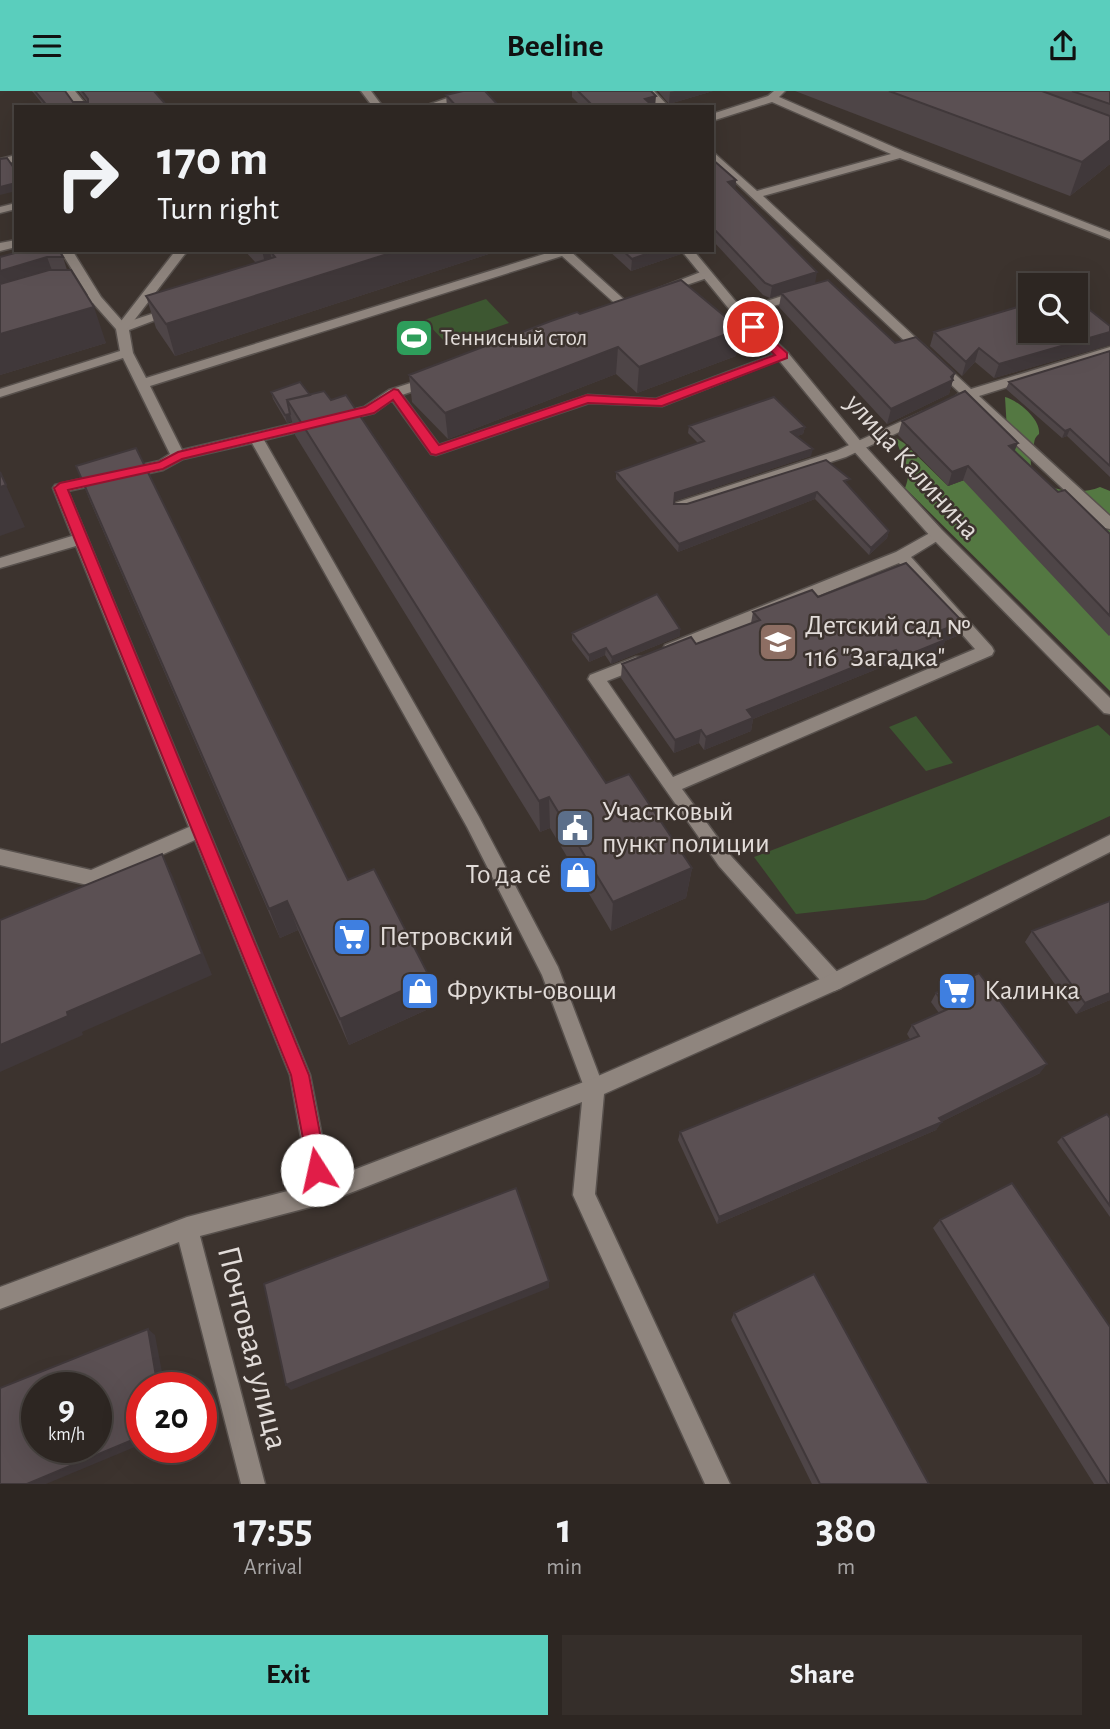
<!DOCTYPE html>
<meta charset="utf-8">
<style>
:root{--surface:#2d2622;--page:#352e2a;--text:#f1f3f6;--muted:#a7a5a5;--line:#484340;--accent:#5acebd}
body{margin:0;font-family:"Alegreya Sans",sans-serif;background:var(--page);color:var(--text);height:100vh;display:flex;flex-direction:column;font-size:26px;white-space:nowrap}
*{box-sizing:border-box;margin:0}
p{font-size:23px;color:var(--muted)}
.icon{flex:none;width:38px;height:38px;fill:none;stroke:currentColor;stroke-width:2;stroke-linecap:round;stroke-linejoin:round}
.map{position:relative;height:1393px;overflow:hidden}
.details{display:flex;flex-direction:column;background:var(--surface);flex:1}
.details>*{flex:none}
.guide{position:absolute;left:14px;top:14px;width:700px;height:147px;border-radius:0px;box-shadow:0 7px 28px #0002,0 0 0 2px var(--line);background:#2d2622;color:var(--text);overflow:hidden}
.controls{position:absolute;left:1018px;top:182px;display:grid;gap:14px}
.controls a{display:grid;place-items:center;width:70px;height:70px;border-radius:0px;background:var(--surface);box-shadow:0 7px 28px #0002,0 0 0 2px var(--line);font-size:35px}
.speed{position:absolute;left:21px;top:1281px;display:flex;gap:14px;font-size:35px;font-weight:700;text-align:center}
.speed>*{display:grid;place-content:center;width:91px;height:91px;border-radius:50%;background:var(--surface);box-shadow:0 7px 28px #0002,0 0 0 2px var(--line);line-height:1}
.speed small{font-size:18px;font-weight:400}
.speed .limit{border:10px solid #d22;background:#fff;color:#111}
.pin{position:absolute;display:grid;place-items:center;width:60px;height:60px;color:#fff;margin:-30px;border:4px solid #fff;border-radius:50%;box-shadow:0 2px 7px #0007}
.me{position:absolute;width:77px;margin:-38px;rotate:350deg;stroke-linejoin:round;filter:drop-shadow(0 0 5px #0008)}
.turn{display:flex;align-items:center;gap:24px;height:147px;padding:0 28px;font-size:32px}
.turn .icon{width:91px;height:91px;stroke-width:2.5}
.turn b{display:block;font-size:49px;line-height:60px}
.eta{display:flex;justify-content:space-evenly;align-items:center;height:119px;text-align:center}
.eta b{font-size:42px;font-weight:700;line-height:49px}
.action{display:flex;gap:14px;margin-top:auto;padding:14px 28px}
.action a{flex:1;height:80px;border-radius:0px;background:var(--accent);color:#111;font-size:28px;font-weight:700;line-height:80px;text-align:center}
.action a+a{background:var(--page);color:var(--text)}
header{display:flex;justify-content:space-between;align-items:center;height:91px;padding:0 28px;background:var(--accent);color:#111;font-size:32px;font-weight:700}
.map>svg:first-child{display:block}
.green{fill:#3d5731}
.forest{fill:#547842}
.lines{fill:none;stroke-linecap:round;stroke-linejoin:round}
.service-casing{stroke:#58514d;stroke-width:3}
.minor-casing{stroke:#58514d;stroke-width:3}
.service{fill:#8f857e;fill-rule:evenodd}
.minor{fill:#8f857e;fill-rule:evenodd}
.wall{fill:#4e4547}
.shaded-wall{fill:#40383a}
.building{fill:#5b5053;stroke:#40383a;stroke-width:2;fill-rule:evenodd}
.route{fill:#e11d48;stroke:#92132f;stroke-width:2}
.labels{text-anchor:middle;dominant-baseline:central;stroke-width:5;stroke-linejoin:round;paint-order:stroke}
.far-poi-label{font-size:23px;fill:#e2dcd9;stroke:#3c332e;text-anchor:start}
.street-label{font-size:28px;fill:#e2dcd9;stroke:#3c332e}
.poi-label{font-size:28px;fill:#e2dcd9;stroke:#3c332e;text-anchor:start}
.near-street-label{font-size:33px;fill:#e2dcd9;stroke:#3c332e}
</style>
<header><svg class="icon" aria-label="menu" viewBox="0 0 24 24"><path d="M4 6h16M4 12h16M4 18h16"/></svg>Beeline<svg class="icon" aria-label="share" viewBox="0 0 24 24"><path d="M12 15V3M7 8l5-5 5 5M5 13v7h14v-7"/></svg></header>
<div class="map">
<svg width="1110" height="1393" viewBox="0 0 1110 1393">
<rect width="100%" height="100%" fill="#3c332e"/>
<path class="green" d="M486,208l23,24 -62,21 -23,-24z
M916,625l37,47 -27,8 -37,-44z
M1098,634l12,11v80l-185,84 -129,14 -42,-57z"/>
<path class="forest" d="M1005,306c10,2 36,21 34,37 -6,5 -4,8 -6,15 -14,37 39,50 67,38l10,4v200l-205,-203c9,-21 -5,-30 -9,-50l8,5 44,43 61,-22z"/>
<g class="lines">
<g class="service-casing">
<path id="service" d="M467,0h15l-44,16h-16z
M643,0h11l15,16h-11z
M774,0h11l-6,6 126,55 205,80v7l-210,-81 -137,38 208,193 139,-42v8l-131,41 131,120v13l-5,-1 -138,-129h-9l-2,-3 4,-3 -248,-233v-9l45,40 134,-37 -119,-52 -60,19v-7l56,-18z
M16,64v6l-16,4v-6z
M16,112v6l-16,4v-6z
M16,149v7l-16,4v-8z
M60,159h12l29,47 23,26 49,-16 6,4 -50,19 4,23 13,25 411,-128h12l70,63 -10,3 -67,-60 -412,130 32,64 182,-43 25,-17 43,-14 7,4 -2,3 -35,12 37,50 149,-50 68,4 122,-46h10l1,3 -127,50 -73,-3 -153,52 -5,-1 -39,-54 -18,13 -110,27 215,377 79,150 46,121 -3,7 -7,3 -7,-3 -45,-120 -75,-148 -215,-384 -69,16 -20,11 -95,21 242,584 23,118 -3,8 -8,3 -8,-3 -3,-8 -21,-118 -95,-235 -103,46 -92,-21v-16l91,21 98,-43 -113,-281 -76,22v-10l72,-22 -19,-48 2,-3 104,-24 11,-7 -47,-96 -123,39v-8l120,-38 -4,-22 -23,-26h-27l-6,-4 6,-4h22z
M706,179l6,4 -2,3 -47,16 -6,-4z
M801,199l4,1v6l-67,19 -6,-4z
M922,321l5,1v6l-81,38 -161,52h-10l-2,-3 2,-3 161,-52z
M937,438l7,5 -2,4 -31,19 81,90 2,4 -2,4 -310,134 49,67 110,120 3,6 -3,6 -7,3 -7,-3 -108,-122 -131,-187 2,-4 46,-18h12l2,4 -2,4 -41,16 66,96 302,-128 -76,-86 -222,90h-12l-2,-4 2,-4 231,-93z"/>
</g>
<g class="minor-casing">
<path id="minor" d="M65,0h10l13,16h-11z
M361,0h10l12,16h-10z
M176,159h12l-62,81h-8v-6z
M681,159h12l49,59 46,44 74,90 80,87 168,168v16l-6,-1 -172,-175 -80,-89 -74,-90 -44,-44z
M1110,744v17l-269,136 -237,106 -9,100 135,290h-25l-132,-289 9,-93 -260,102 -122,32 65,248h-24l-62,-242 -179,67v-22l187,-70 135,-35 267,-102 238,-104z"/>
</g>
<use href="#service" class="service"/>
<use href="#minor" class="minor"/>
</g>
<path class="wall" d="M32,0h33l8,11h14l-9,-11h76l14,16h-123z
M572,0h79l4,16h-73l-10,-10z
M658,0h55l-44,13z
M795,0h315v73l-40,32z
M446,4l54,12h-53z
M712,68l24,21 -1,9 80,95 80,59 58,36 -4,15 -62,30 -108,-117 2,-12 -11,3 -7,-3 -49,-53 -2,1z
M244,159h257l-326,106 -19,-28 -10,-32 110,-33z
M608,159h73v4l-50,17z
M0,166h63l4,13 39,73 -106,32z
M580,223l160,15 -4,27 -99,37 -21,-19 -168,65 -36,-37 -3,-27z
M934,241l176,13 -116,33 -19,-16 -13,14 -32,-30z
M1110,260v126l-43,-41 -5,2 -56,-49 3,-7z
M300,291l306,401 86,85 -6,30 -75,33 -61,-103 -10,4 -245,-397 -3,-14 -5,2 -14,-24 -2,-7z
M902,330l113,30 43,41 52,42v101l-1,1 -146,-156 -15,6 -50,-51z
M689,335l116,1 -2,7 -6,2 14,20 -137,45v3h13l161,-19 41,46 -2,7 -18,17 -54,-56 -137,53 -62,-73v-7l82,-29 -10,-10z
M76,375l272,414 82,98 5,28 -86,39 -51,-115 -18,8 -190,-437z
M818,506l139,39 -12,5 -5,13 -42,17 -6,-8 -139,56 -2,12 -47,19 -5,-7 -25,10 -53,-75 1,-14 74,-20 55,-21 2,-11z
M680,538v7l-69,28 -6,-9 -16,7 -17,-22v-7z
M1032,840l78,69 -34,14 -51,-72z
M936,902l104,80 -99,49 -5,8 -219,94 -39,-84 2,-8 230,-93 -3,-5 5,-9 27,-12 -8,-11z
M1110,1027v99l-53,-75 5,-5z
M940,1129l170,264h-16l-161,-256z
M734,1222l195,171h-117l-81,-164z"/>
<path class="shaded-wall" d="M675,0h38l-44,13 1,-12z
M656,5l-1,11h-10v-8z
M1110,49v24l-40,32 12,-34z
M736,89l-1,12 -7,-10z
M16,92v8l-16,4v-8z
M716,140l-2,11 -2,1v-11z
M262,159h75l-67,1 4,20 -7,2z
M400,159h101l-326,106 -9,-32z
M657,159h24v4l-50,17 1,-12z
M47,166l13,35 -60,19v-40z
M817,181l-2,12 -45,14 2,-12z
M94,216l12,36 -106,32v-41z
M740,238l-4,27 -99,37 2,-26z
M1110,241v13l-116,33 5,-14z
M618,256l-2,27 -168,65 -3,-26z
M979,257l-4,14 -13,14 4,-14z
M955,282l-6,21 -62,30 4,-15 60,-32z
M290,323l2,7 -5,2 -2,-8z
M805,336l-2,7 -13,5 1,-7z
M1070,338l-3,7 -5,2 3,-7z
M1018,352l-6,14 -3,-11z
M813,358l-2,7 -137,45 1,-8z
M968,375l-5,14 -15,6 4,-14z
M0,381l25,55 -25,9z
M817,401l-2,7 -137,53 1,-8z
M889,440l-2,7 -18,17 2,-7z
M963,531l-6,14 -12,5 -5,13 -42,17 5,-14 34,-25z
M680,538v7l-69,28 1,-7z
M606,557l-1,7 -16,7v-7z
M896,559l-4,13 -139,56 -2,12 -47,19 2,-13 41,-27z
M701,639l-2,13 -25,10 1,-13z
M549,706l1,31 -10,4 -1,-31z
M162,763l11,23 39,98 -130,57 1,3 -83,37v-27z
M692,777l-6,30 -75,33 2,-29z
M287,810l11,29 -18,8 -11,-29z
M430,887l5,28 -86,39 -9,-26z
M1110,902v7l-34,14 9,-11z
M1047,973l-7,9 -107,53 6,-8z
M942,1031l-6,8 -219,94 2,-7z
M549,1190v7l-258,102 -5,-5z
M148,1238l7,6 10,53h-7z
M142,1345v8l-96,40h-19z"/>
<path class="building" d="M35,0h30l8,11h15v-3l-6,-8h72l14,16h-120z
M463,0h22l15,16h-43l-11,-12z
M578,0h73l5,5 -11,3 9,8h-60z
M889,0h153l68,25v24l-28,22z
M1072,0h38v13z
M7,67l9,13v12l-16,4v-28z
M712,68l24,21 -8,2 89,90 -45,14 -7,-3 -49,-52 -4,1z
M26,159h33l4,7h-16l-47,14v-14z
M273,159h127l-234,74 -20,-28 129,-39 -5,-6z
M622,159h35l-25,9z
M49,179h22l23,37 -94,27v-50z
M681,189l59,49 -101,38 -21,-20 -173,66 -36,-38 142,-54 26,-9 3,2z
M828,189l67,63 21,-6 39,36 -4,4 2,3 -62,29 -110,-116z
M1076,208l34,27v6l-111,32 -20,-16 -13,14 -32,-30 97,-29v28h45z
M1110,260v115l-40,-37 -5,2 -56,-49z
M300,291l10,13 -23,5 3,14 -5,1 -14,-23z
M324,300l7,9 15,-5 260,388 23,-9 63,94 -79,34 -64,-105 -10,4 -252,-401z
M965,300l53,52 -9,3 49,46 7,-2 45,44v82l-142,-150 -16,6 -50,-51z
M774,306l31,30 -14,5 22,17 -138,44 -1,11h13l139,-44 24,19 -6,2 45,50 -18,17 -54,-56 -138,52 -63,-72 88,-31 -15,-15z
M136,357l212,432 26,-11 56,109 -90,41 -53,-118 -18,8 -193,-443z
M0,381l6,13 -6,2z
M906,472l57,59 -26,10 8,8 -42,17 -7,-7 -149,60 6,8 -47,19 -5,-7 -26,10 -53,-76 69,-27 5,7 64,-24 -7,-8 59,-22 6,7z
M657,503l23,35 -68,28 -6,-9 -17,7 -17,-22z
M162,763l40,100 -135,58 1,4 -68,29v-125z
M1110,810v92l-25,10 -53,-72z
M979,882l68,91 -108,54 3,4 -223,95 -39,-85 239,-96 -7,-11 36,-16 -12,-16z
M1107,1023l3,4v88l-48,-69z
M1012,1092l98,144v157h-2l-168,-264z
M516,1097l33,93 -263,104 -22,-101z
M814,1183l115,210h-109l-86,-171z
M148,1238l10,59h-16v48l-115,48h-27v-96zM37,1297h59v59h-59z"/>
<path class="route" d="M753,232l34,30v5l-125,48 -74,-3 -152,52 -5,-1 -38,-54 -19,13 -192,46 -19,10 -95,21 241,585 18,95 -3,6 -7,3 -7,-3 -19,-101 -237,-587 6,-5 99,-21 19,-10 187,-45 29,-18 4,1 41,55 148,-50 69,4 119,-44 -26,-26v-5z"/>
<defs>
<g id="stadium-square" transform="scale(2.0125)"><rect x="-9" y="-9" width="18" height="18" rx="4" fill="#2e9e5b" stroke="#3c332e"/><path d="M0-5a6.5 5 0 1 0 0 10a6.5 5 0 1 0 0-10ZM-3.5-1.8h7v3.6h-7Z" fill="#fff"/></g>
<g id="school-square" transform="scale(2.0125)"><rect x="-9" y="-9" width="18" height="18" rx="4" fill="#8d6e63" stroke="#3c332e"/><path d="M0-5L7-2L0 1L-7-2ZM-4 1L0 2.5L4 1V4Q0 6-4 4Z" fill="#fff"/></g>
<g id="civic-square" transform="scale(2.0125)"><rect x="-9" y="-9" width="18" height="18" rx="4" fill="#5c6f8a" stroke="#3c332e"/><path d="M-.6-6.5H3V-4.5H.6V-3L4-1V1h2V6H-6V1h2V-1L-.6-3ZM-1.2 2.5V6h2.4V2.5Z" fill="#fff"/></g>
<g id="shop-square" transform="scale(2.0125)"><rect x="-9" y="-9" width="18" height="18" rx="4" fill="#3f7fe0" stroke="#3c332e"/><path d="M-5-2.5h2.3a2.7 3.5 0 0 1 5.4 0H5L5.5 6h-11ZM-1.5-2.5h3a1.5 2.3 0 0 0-3 0Z" fill="#fff"/></g>
<g id="supermarket-square" transform="scale(2.0125)"><rect x="-9" y="-9" width="18" height="18" rx="4" fill="#3f7fe0" stroke="#3c332e"/><path d="M-6-5.5h2.5l.6 2H6L4.5 2H-2.5L-4.4-4H-6ZM-1.5 3.2a1.3 1.3 0 1 0 .1 0ZM3 3.2a1.3 1.3 0 1 0 .1 0Z" fill="#fff"/></g>
</defs>
<g fill-rule="evenodd">
<use href="#stadium-square" x="414" y="247"/>
<use href="#school-square" x="778" y="551"/>
<use href="#civic-square" x="575" y="737"/>
<use href="#shop-square" x="578" y="784"/>
<use href="#supermarket-square" x="352" y="846"/>
<use href="#shop-square" x="420" y="900"/>
<use href="#supermarket-square" x="957" y="900"/>
</g>
<g class="labels">
<g class="far-poi-label">
<text x="441" y="247">Теннисный стол</text>
</g>
<g class="street-label">
<text transform="translate(912 376) rotate(48)">улица Калинина</text>
</g>
<g class="poi-label">
<text x="805" y="535">Детский сад №<tspan x="805" dy="32">116 "Загадка"</tspan></text>
<text x="602" y="721">Участковый<tspan x="602" dy="32">пункт полиции</tspan></text>
<text x="551" y="784" text-anchor="end">То да сё</text>
<text x="379" y="846">Петровский</text>
<text x="447" y="900">Фрукты-овощи</text>
<text x="984" y="900">Калинка</text>
</g>
<g class="near-street-label">
<text transform="translate(252 1257) rotate(76)">Почтовая улица</text>
</g>
</g>
</svg>
<div class="controls">
<a><svg class="icon" aria-label="search" viewBox="0 0 24 24"><circle cx="10" cy="10" r="6"/><path d="M15 15l6 6"/></svg></a>
</div>
<div class="speed"><div>9<small>km/h</small></div><div class="limit">20</div></div>
<div class="pin" style="left:753px;top:236px;background:#d93025"><svg class="icon" aria-label="arrive" viewBox="0 0 24 24"><path d="M6 21V4h12l-3 4 3 4H6"/></svg></div>
<svg class="me" style="left:317px;top:1079px" viewBox="-20 -20 40 40"><circle r="19" fill="#fff"/><path d="M0-13L10 11 0 6-10 11z" fill="#e11d48"/></svg>
<div class="guide">
<div class="turn"><svg class="icon" aria-label="right" viewBox="0 0 24 24"><path d="M7 20v-9h11M14 6l5 5-5 5"/></svg><div><b>170 m</b>Turn right</div></div>
</div>
</div>
<section class="details">
<div class="eta">
<div><b>17:55</b><p>Arrival</p></div>
<div><b>1</b><p>min</p></div>
<div><b>380</b><p>m</p></div>
</div>
<div class="action"><a>Exit</a><a>Share</a></div>
</section>
